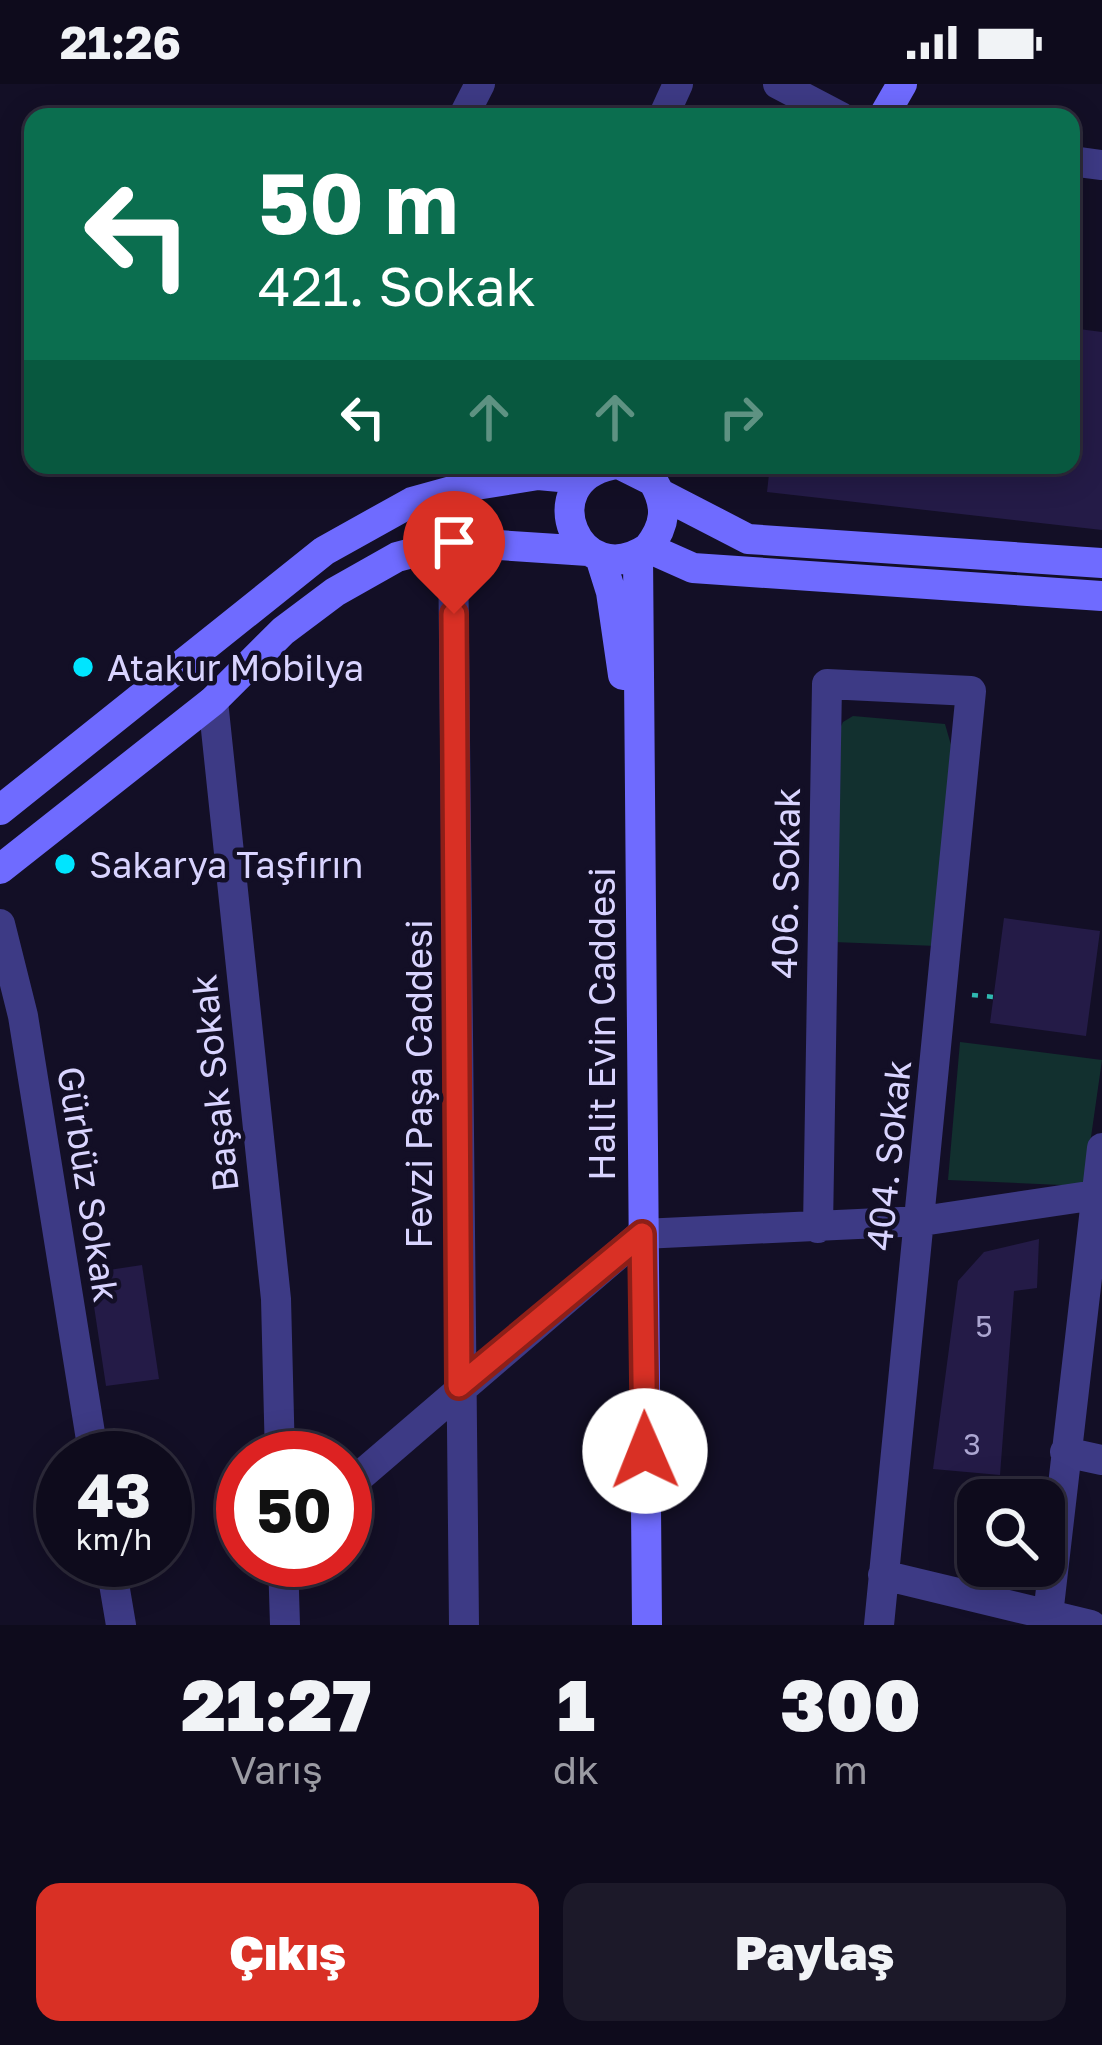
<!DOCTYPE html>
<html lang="tr">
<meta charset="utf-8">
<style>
:root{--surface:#0e0b1c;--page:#1c1929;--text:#f1f3f6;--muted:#9b9ba3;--line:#2e2b3b;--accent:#d93025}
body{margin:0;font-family:"Golos Text",sans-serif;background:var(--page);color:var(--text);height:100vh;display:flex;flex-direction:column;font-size:45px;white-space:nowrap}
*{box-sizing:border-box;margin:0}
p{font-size:39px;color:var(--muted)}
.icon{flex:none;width:66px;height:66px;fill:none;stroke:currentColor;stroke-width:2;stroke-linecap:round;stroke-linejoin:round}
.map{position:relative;height:1541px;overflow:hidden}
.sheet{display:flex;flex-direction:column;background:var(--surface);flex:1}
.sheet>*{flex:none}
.hud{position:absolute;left:24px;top:24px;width:1056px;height:366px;border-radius:24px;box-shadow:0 6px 30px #0003,0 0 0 3px var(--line);background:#0b6e4f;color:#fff;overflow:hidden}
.controls{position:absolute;left:957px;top:1395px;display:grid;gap:24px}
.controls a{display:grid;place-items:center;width:108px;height:108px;border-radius:24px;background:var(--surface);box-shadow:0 6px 30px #0003,0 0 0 3px var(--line);font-size:60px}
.speed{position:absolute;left:36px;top:1347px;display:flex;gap:24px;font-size:60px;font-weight:700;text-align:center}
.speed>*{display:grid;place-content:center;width:156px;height:156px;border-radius:50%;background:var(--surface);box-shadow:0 6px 30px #0003,0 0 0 3px var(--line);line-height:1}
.speed small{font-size:30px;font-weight:400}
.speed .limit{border:18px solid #d22;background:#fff;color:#111}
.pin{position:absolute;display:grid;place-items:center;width:102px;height:102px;color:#fff;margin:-123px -51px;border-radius:50% 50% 50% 0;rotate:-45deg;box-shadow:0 0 12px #0007}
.pin .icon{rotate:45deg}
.me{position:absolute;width:132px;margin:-66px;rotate:359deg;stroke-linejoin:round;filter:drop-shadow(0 0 9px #0008)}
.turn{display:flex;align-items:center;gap:42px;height:252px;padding:0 36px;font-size:54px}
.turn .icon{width:156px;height:156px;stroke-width:2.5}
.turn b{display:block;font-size:84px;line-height:102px}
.lanes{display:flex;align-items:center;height:114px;padding:0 36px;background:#0003;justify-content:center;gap:60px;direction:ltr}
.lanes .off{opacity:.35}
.eta{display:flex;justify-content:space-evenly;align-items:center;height:204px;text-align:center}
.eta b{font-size:72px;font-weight:800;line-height:84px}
.primary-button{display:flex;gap:24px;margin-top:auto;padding:24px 36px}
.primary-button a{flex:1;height:138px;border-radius:24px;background:var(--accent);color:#fff;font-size:48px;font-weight:800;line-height:138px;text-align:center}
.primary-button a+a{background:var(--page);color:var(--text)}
.status{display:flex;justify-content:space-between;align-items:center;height:84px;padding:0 60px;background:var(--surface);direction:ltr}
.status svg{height:33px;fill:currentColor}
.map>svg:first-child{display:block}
.green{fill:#12302f}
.building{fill:#241b47}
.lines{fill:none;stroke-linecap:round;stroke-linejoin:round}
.path{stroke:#2fb8b0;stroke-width:4.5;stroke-dasharray:6 9;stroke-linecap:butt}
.street{stroke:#3d3a85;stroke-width:30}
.secondary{stroke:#6f6bff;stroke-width:30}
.route-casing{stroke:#8d1f18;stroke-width:30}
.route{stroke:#d93025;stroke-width:21}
.poi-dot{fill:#00e5ff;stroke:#130f26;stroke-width:4.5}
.labels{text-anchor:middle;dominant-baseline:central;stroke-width:9;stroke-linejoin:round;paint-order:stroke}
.number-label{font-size:30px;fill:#aca6d1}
.poi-label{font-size:36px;fill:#d9d4ff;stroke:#130f26;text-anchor:start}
.street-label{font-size:36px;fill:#d9d4ff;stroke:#130f26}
</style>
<div class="status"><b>21:26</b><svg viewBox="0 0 49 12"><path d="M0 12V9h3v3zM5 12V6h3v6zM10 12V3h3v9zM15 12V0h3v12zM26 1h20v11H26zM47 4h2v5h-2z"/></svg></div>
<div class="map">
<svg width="1102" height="1541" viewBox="0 0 1102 1541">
<rect width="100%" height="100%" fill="#130f26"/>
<path class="green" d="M853,632l92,8 6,21 -14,201 -104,-4 3,-205 7,-15z
M960,958l142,18 -18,126 -136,-6z"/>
<path class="building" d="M1071,244l31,4v198l-335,-38 3,-27h301z
M1004,834l96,13 -14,105 -96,-13z
M1039,1155l-2,49 -23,3 -14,184 -67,-6 25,-188 26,-29z
M142,1181l17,114 -53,7 -17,-113z"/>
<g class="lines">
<path class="path" d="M972,911l22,2"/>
<path class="street" d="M778,0l63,33
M463,33l17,-33
M663,33l15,-33
M1071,77l31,4
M453,458l11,1083
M213,617l63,598 4,159
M0,840l23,92 71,442
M818,1144l9,-544 144,7 -92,934
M1065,1368l37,8
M345,1394l15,-2 282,-242 280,-13 180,-27
M110,1476l11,65
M283,1476l2,65
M883,1491l208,50
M1048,1531l54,-467"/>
<path class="secondary" d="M883,33l19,-33
M611,381c-79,17 -33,130 37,83 18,-23 20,-42 5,-67l-32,-16
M661,410l87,45 354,24
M648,464l45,20 409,28
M638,471l9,1070
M600,473l11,35 12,83
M0,726l324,-259 88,-49 58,-16 68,-11 44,4
M0,785l213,-168 70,-70 52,-39 62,-35 56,-15 135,9"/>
</g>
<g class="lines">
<g class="route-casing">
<path id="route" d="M454,530l5,772 183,-152 3,217"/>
</g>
<use href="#route" class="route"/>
</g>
<g class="poi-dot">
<circle cx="83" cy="583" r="12"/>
<circle cx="65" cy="780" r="12"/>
</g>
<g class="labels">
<g class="number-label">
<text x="984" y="1242">5</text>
<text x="972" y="1360">3</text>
</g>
<g class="poi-label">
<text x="107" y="583">Atakur Mobilya</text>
<text x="89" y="780">Sakarya Taşfırın</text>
</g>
<g class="street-label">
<text transform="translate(785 799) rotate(-89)">406. Sokak</text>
<text transform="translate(601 940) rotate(-90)">Halit Evin Caddesi</text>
<text transform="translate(214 999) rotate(-96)">Başak Sokak</text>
<text transform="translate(418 1000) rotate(-90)">Fevzi Paşa Caddesi</text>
<text transform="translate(888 1071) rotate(-84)">404. Sokak</text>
<text transform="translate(89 1100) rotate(81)">Gürbüz Sokak</text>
</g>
</g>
</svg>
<div class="controls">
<a><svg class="icon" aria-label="search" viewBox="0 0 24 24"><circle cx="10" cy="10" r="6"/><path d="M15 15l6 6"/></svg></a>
</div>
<div class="speed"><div>43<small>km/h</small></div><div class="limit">50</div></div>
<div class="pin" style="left:454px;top:530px;background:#d93025"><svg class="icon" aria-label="arrive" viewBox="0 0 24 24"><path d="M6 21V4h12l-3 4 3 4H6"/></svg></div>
<svg class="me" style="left:645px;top:1367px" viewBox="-20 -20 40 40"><circle r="19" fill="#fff"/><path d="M0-13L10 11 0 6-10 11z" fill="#d93025"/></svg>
<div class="hud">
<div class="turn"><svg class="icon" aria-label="left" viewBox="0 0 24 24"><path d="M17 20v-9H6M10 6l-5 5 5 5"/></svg><div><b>50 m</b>421. Sokak</div></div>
<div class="lanes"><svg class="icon" aria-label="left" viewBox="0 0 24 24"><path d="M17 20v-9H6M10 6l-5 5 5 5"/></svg><svg class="icon off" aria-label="ahead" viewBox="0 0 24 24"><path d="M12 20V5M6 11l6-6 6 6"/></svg><svg class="icon off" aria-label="ahead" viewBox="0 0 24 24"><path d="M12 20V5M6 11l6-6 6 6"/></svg><svg class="icon off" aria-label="right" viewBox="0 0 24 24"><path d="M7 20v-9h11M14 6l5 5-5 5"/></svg></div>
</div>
</div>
<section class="sheet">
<div class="eta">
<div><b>21:27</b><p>Varış</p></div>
<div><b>1</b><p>dk</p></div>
<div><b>300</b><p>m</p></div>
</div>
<div class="primary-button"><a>Çıkış</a><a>Paylaş</a></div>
</section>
